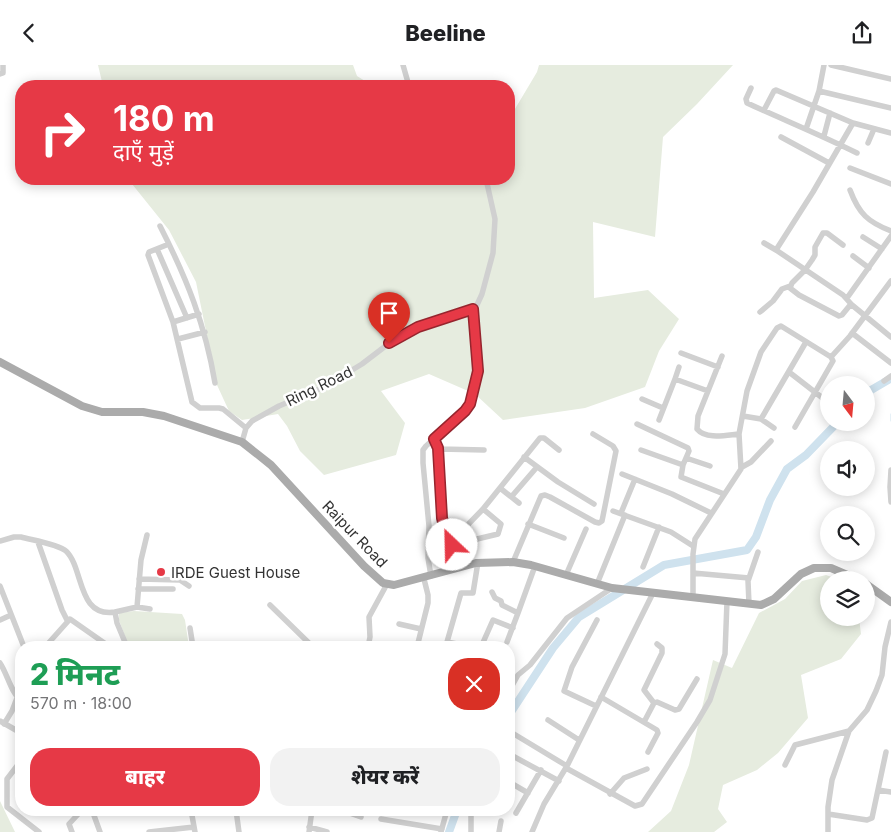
<!DOCTYPE html>
<html lang="hi">
<meta charset="utf-8">
<style>
:root{--surface:#fff;--page:#f2f2f2;--text:#202124;--muted:#757577;--accent:#e63946}
body{margin:0;font-family:Inter,"Noto Sans Devanagari",sans-serif;background:var(--page);color:var(--text);height:100vh;display:flex;flex-direction:column;font-size:19px;white-space:nowrap}
*{box-sizing:border-box;margin:0}
p{font-size:16px;color:var(--muted)}
.icon{flex:none;width:28px;height:28px;fill:none;stroke:currentColor;stroke-width:2;stroke-linecap:round;stroke-linejoin:round}
.map{position:relative;flex:1;overflow:hidden}
.drawer{position:absolute;left:15px;top:576px;width:500px;height:175px;display:flex;flex-direction:column;background:var(--surface);border-radius:20px;box-shadow:0 2px 12px #0003}
.drawer>*{flex:none}
.guide{position:absolute;left:15px;top:15px;width:500px;height:105px;border-radius:20px;box-shadow:0 2px 12px #0003;background:#e63946;color:#fff;overflow:hidden}
.needle{width:32px;rotate:164deg}
.buttons{position:absolute;left:820px;top:311px;display:grid;gap:10px}
.buttons a{display:grid;place-items:center;width:55px;height:55px;border-radius:50%;background:var(--surface);box-shadow:0 2px 12px #0003;font-size:25px}
.pin{position:absolute;display:grid;place-items:center;width:42px;height:42px;color:#fff;margin:-51px -21px;border-radius:50% 50% 50% 0;rotate:-45deg;box-shadow:0 0 5px #0007}
.pin .icon{rotate:45deg}
.me{position:absolute;width:55px;margin:-28px;rotate:336deg;stroke-linejoin:round;filter:drop-shadow(0 0 4px #0008)}
.turn{display:flex;align-items:center;gap:18px;height:105px;padding:0 15px;font-size:22px}
.turn .icon{width:65px;height:65px;stroke-width:2.5}
.turn b{display:block;font-size:35px;line-height:42px}
.round{display:grid;place-items:center;flex:none;width:52px;height:52px;border-radius:20px;background:var(--page)}
.summary{display:flex;align-items:center;justify-content:space-between;height:85px;padding:0 15px}
h1{font-size:30px;font-weight:800;line-height:38px;color:#1e9e55}
.button{display:flex;gap:10px;margin-top:auto;padding:10px 15px}
.button a{flex:1;height:58px;border-radius:20px;background:var(--accent);color:#fff;font-size:20px;font-weight:800;line-height:58px;text-align:center}
.button a+a{background:var(--page);color:var(--text)}
header{display:flex;justify-content:space-between;align-items:center;height:65px;padding:0 15px;background:var(--surface);font-size:22px;font-weight:800}
.map>svg:first-child{display:block}
.green{fill:#e6ecdf}
.lines{fill:none;stroke-linecap:round;stroke-linejoin:round}
.stream{stroke:#cfe2ee;stroke-width:1}
.river{stroke:#cfe2ee;stroke-width:8}
.minor{stroke:#d0d0d0;stroke-width:5.5}
.major{stroke:#ababab;stroke-width:8}
.route-casing{stroke:#96252e;stroke-width:12}
.route{stroke:#e63946;stroke-width:9}
.poi-dot{fill:#e63946;stroke:#fff;stroke-width:2}
.labels{text-anchor:middle;dominant-baseline:central;stroke-width:5;stroke-linejoin:round;paint-order:stroke}
.street-label{font-size:15px;fill:#333;stroke:#fff}
.poi-label{font-size:15px;fill:#333;stroke:#fff;text-anchor:start}
</style>
<header><svg class="icon" aria-label="back" viewBox="0 0 24 24"><path d="M15 5l-7 7 7 7"/></svg>Beeline<svg class="icon" aria-label="share" viewBox="0 0 24 24"><path d="M12 15V3M7 8l5-5 5 5M5 13v7h14v-7"/></svg></header>
<div class="map">
<svg width="891" height="767" viewBox="0 0 891 767">
<rect width="100%" height="100%" fill="#fff"/>
<path class="green" d="M98,0h255l4,11 16,10h-270z
M539,0h194l-36,39 -34,33 -8,100 -62,-15 1,76 54,-8 31,29 -20,32 -14,36 -60,21 -82,12 -28,-26 -46,-20 -48,17 24,32 -9,32 -72,20 -24,-24 -13,-25 -9,-12 -36,6 -13,-9 -12,-26 -21,-103 -27,-52 -41,-51h381v-60l28,-47z
M826,510l14,5h-11v37l30,1 2,16 -20,25 -40,16 7,43 -30,35 -21,17 -34,15 -5,24 9,13 -13,10h-66l23,-21 18,-46 24,-105 19,8 27,-55 26,-14 17,-18z
M134,546l48,3 3,6 4,27h-60l-10,-27v-7z
M0,736l15,31h-15z"/>
<g class="lines">
<path class="stream" d="M891,349v7"/>
<path class="river" d="M866,328l24,-14
M509,650l44,-67 26,-31 85,-52 83,-15 9,-13 14,-37 17,-31 19,-14 31,-32
M449,767l8,-22"/>
<path class="minor" d="M403,0l6,21
M831,0l60,14
M0,9l3,-1v-8
M751,23l-5,11 1,4c37,17 74,32 110,50
M819,26l72,17
M764,45l10,-19 2,-1 77,33
M806,64l13,-38 5,-26
M891,68l-38,-10 -40,69 -37,58 67,45 9,10 39,32
M824,71l6,-23
M781,72l48,26
M868,78l6,-14
M850,103l41,16
M850,125c9,24 18,32 41,41
M160,161c27,53 45,98 55,157
M863,172l19,12
M764,178l12,7
M169,179l-20,8 -1,3 25,67 19,80 8,6h19l4,1 23,19
M843,180l-16,-12h-4l-8,14v8l-3,5 -7,10 -13,13 -2,5 9,7 40,21 3,-1 9,-11
M157,184l30,69
M853,191l16,12
M847,233l44,-62
M760,247l13,-11 9,-12 8,-3
M173,257l26,-8
M852,268l39,30
M178,274l27,-7
M681,288l37,14
M722,291l-24,60 -1,13c9,11 30,6 42,5
M831,292l19,-21 41,-55
M789,307l40,31
M675,314l4,-12
M884,316l7,-5
M642,334l21,9
M743,351l18,3 13,9
M761,354l45,-77
M659,355l16,-41 33,12
M637,359l51,24 1,3 -6,14 -2,12 43,17
M434,374l3,8 3,2 44,1
M242,377l4,-14 6,-7 27,-15 45,-19 15,-9 23,-14 38,-29 18,-8 48,-15 10,-5 6,-13 11,-41 2,-34 -9,-40
M438,383l4,74 10,23 5,23
M641,385l42,15
M524,392l34,25 36,22
M686,393l24,8
M742,402l9,-5 20,-21
M891,405l-1,17 1,15
M622,409l50,20 39,19
M500,423l19,15
M512,431l25,-29
M613,446l58,21 22,14
M621,448l14,-34
M528,459l36,14
M0,476l14,-4h7c11,3 37,7 45,14 18,17 11,67 49,61l2,11 10,24
M38,477l24,68 5,10
M451,477l32,-33
M452,480l46,-11 3,-10 -18,-15 57,-71h4l15,12
M513,497l28,-66 4,-1 5,2 45,25 4,1 3,-2 14,-70 -3,-5 -20,-12
M643,502l16,-40
M693,508l56,5
M566,510l20,-46
M431,511l-3,-18 1,-32 -6,-63v-13l3,-4 39,-35 5,-7 8,-33 -5,-62
M139,514l41,1 9,6
M597,519l28,-69
M0,521l24,61
M138,524h35
M492,527l3,6 6,3 1,4 16,8 17,-47
M693,532v-43l2,-15 46,-70 -2,-35 8,-43 14,-39 16,-24 4,-2 50,31 2,4 -38,66
M749,539l-1,-23 10,-29
M270,540l43,42
M137,542l4,-47 6,-25
M115,547l22,-5 13,2
M0,555l11,-5
M399,559l22,5
M190,563l3,19
M507,577l11,-29
M45,582l25,-28 40,28
M368,582l2,-10 -1,-20 18,-33
M417,582l11,-44v-8l-4,-16
M472,582l-25,-5 14,-49h12l5,-31
M481,582l12,-27 20,8
M0,598c7,10 12,32 21,37
M509,626l9,-16 12,-10 37,-47 45,-30
M601,632l56,33 1,3 -10,19
M654,638l-10,-13 18,-37v-5l-5,-4
M596,641l-32,-15 8,-24 25,-47
M548,655l31,20
M0,656l21,12
M644,657l10,-19 3,-1 18,8 4,-1 18,-30
M4,659l8,-13 5,-13
M509,666l58,35
M509,689l50,27
M785,700l10,-20 54,-14
M21,701h-4l-10,13v28l32,25
M566,703l69,38 7,-2 55,-82 13,-22 15,-46 2,-53
M509,717l19,11
M878,725l13,2
M610,729l14,-16 23,-9
M48,745l3,3
M92,745l8,22
M191,745l4,22
M236,745l3,22
M341,745l20,7
M516,748l25,-43
M828,749l39,6 5,-2 14,-66
M381,754l61,10
M309,762l18,5
M72,767l-3,-8 13,-14
M149,767l45,-5
M309,767l3,-22
M441,767l6,-22
M471,767v-22
M499,767l2,-11
M532,767l12,-28 23,-38 86,-173
M828,767v-25l4,-27 17,-49 18,-21 9,-19 6,-16 3,-28 6,-25"/>
<path class="major" d="M0,297l82,44 20,6h41l21,4 78,26 29,23 93,101 19,17 11,2 82,-22 37,-1 18,3 81,23 149,17 13,-6 27,-25 13,-6h17l28,12
M866,519l25,18"/>
</g>
<g class="lines">
<g class="route-casing">
<path id="route" d="M389,278l29,-16 55,-18 5,62 -8,33 -5,7 -31,28 4,9 4,70 2,8 8,19"/>
</g>
<use href="#route" class="route"/>
</g>
<circle class="poi-dot" cx="161" cy="507" r="5"/>
<g class="labels">
<g class="street-label">
<text transform="translate(319 321) rotate(-26)">Ring Road</text>
<text transform="translate(355 469) rotate(46)">Raipur Road</text>
</g>
<g class="poi-label">
<text x="171" y="507">IRDE Guest House</text>
</g>
</g>
</svg>
<div class="buttons">
<a><svg class="needle" viewBox="-14 -14 28 28"><path d="M0-13l5 13h-10z" fill="#e53935"/><path d="M0 13l5-13h-10z" fill="#757577"/></svg></a>
<a><svg class="icon" aria-label="sound" viewBox="0 0 24 24"><path d="M4 9h4l5-4v14l-5-4H4zM17 9q2 3 0 6"/></svg></a>
<a><svg class="icon" aria-label="search" viewBox="0 0 24 24"><circle cx="10" cy="10" r="6"/><path d="M15 15l6 6"/></svg></a>
<a><svg class="icon" aria-label="layers" viewBox="0 0 24 24"><path d="M12 4l9 5-9 5-9-5zM3 14l9 5 9-5"/></svg></a>
</div>
<div class="pin" style="left:389px;top:278px;background:#d93025"><svg class="icon" aria-label="arrive" viewBox="0 0 24 24"><path d="M6 21V4h12l-3 4 3 4H6"/></svg></div>
<svg class="me" style="left:452px;top:480px" viewBox="-20 -20 40 40"><circle r="19" fill="#fff"/><path d="M0-13L10 11 0 6-10 11z" fill="#e63946"/></svg>
<div class="guide">
<div class="turn"><svg class="icon" aria-label="right" viewBox="0 0 24 24"><path d="M7 20v-9h11M14 6l5 5-5 5"/></svg><div><b>180 m</b>दाएँ मुड़ें</div></div>
</div>
<section class="drawer">
<div class="summary"><div><h1>2 मिनट</h1><p>570 m · 18:00</p></div><a class="round" style="background:#d93025;color:#fff"><svg class="icon" aria-label="close" viewBox="0 0 24 24"><path d="M6 6l12 12M18 6L6 18"/></svg></a></div>
<div class="button"><a>बाहर</a><a>शेयर करें</a></div>
</section>
</div>
